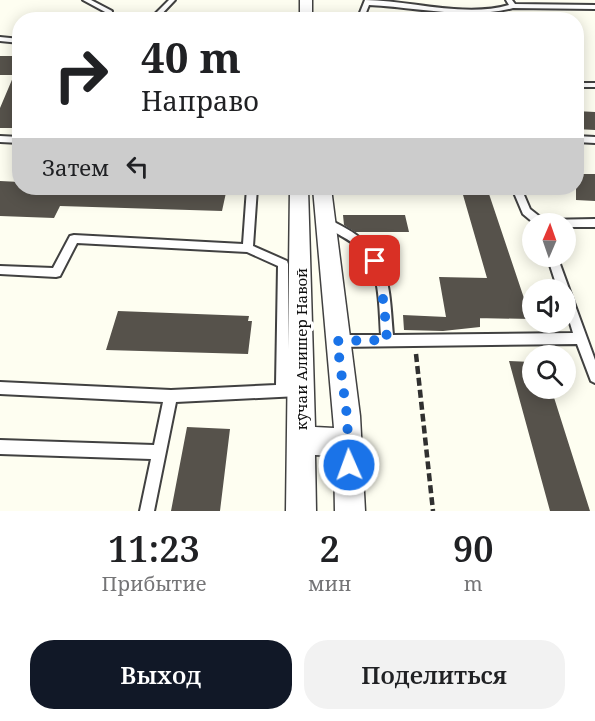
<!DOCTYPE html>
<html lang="ru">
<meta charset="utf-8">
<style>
:root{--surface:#fff;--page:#f2f2f2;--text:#202124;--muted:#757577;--accent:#111827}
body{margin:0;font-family:"Noto Serif",serif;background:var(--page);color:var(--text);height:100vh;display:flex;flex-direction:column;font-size:22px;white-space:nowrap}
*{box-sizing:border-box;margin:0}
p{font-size:20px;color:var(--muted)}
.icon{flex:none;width:33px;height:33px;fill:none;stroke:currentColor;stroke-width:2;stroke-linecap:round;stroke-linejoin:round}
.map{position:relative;height:511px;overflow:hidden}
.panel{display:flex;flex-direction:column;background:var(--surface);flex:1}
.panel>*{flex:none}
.guide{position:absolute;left:12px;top:12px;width:572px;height:183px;border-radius:24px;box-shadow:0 3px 15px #0003;background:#fff;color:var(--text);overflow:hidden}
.needle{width:39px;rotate:2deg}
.buttons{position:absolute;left:522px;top:213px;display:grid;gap:12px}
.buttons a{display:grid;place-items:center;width:54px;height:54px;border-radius:50%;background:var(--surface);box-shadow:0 3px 15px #0003;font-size:30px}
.pin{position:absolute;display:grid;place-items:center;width:51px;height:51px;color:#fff;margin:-26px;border-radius:12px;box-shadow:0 3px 9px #0006}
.me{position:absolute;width:66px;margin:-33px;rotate:358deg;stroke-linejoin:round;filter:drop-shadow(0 0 4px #0008)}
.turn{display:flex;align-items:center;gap:21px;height:126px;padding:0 30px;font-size:27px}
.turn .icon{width:78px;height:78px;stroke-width:2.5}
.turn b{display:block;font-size:42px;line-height:51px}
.then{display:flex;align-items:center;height:57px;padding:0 30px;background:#0003;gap:12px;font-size:22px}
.eta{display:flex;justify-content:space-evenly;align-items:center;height:102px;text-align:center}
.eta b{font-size:36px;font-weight:600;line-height:42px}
.button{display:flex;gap:12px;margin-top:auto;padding:12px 30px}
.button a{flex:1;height:69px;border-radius:24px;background:var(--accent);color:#fff;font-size:24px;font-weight:600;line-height:69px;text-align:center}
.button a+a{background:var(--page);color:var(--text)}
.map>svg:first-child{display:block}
.building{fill:#56524b}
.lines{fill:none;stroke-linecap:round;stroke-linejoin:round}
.service-casing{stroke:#414141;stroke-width:4}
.minor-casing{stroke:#414141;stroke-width:3}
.path{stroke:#303030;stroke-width:4.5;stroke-dasharray:8 4;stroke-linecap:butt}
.service{fill:#fff;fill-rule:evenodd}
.minor{fill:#fff;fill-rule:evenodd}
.route{stroke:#1a73e8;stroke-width:10;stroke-dasharray:0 18}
.labels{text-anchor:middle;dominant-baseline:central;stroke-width:6;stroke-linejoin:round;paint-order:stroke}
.street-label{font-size:15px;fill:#0e0e0e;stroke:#fff}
</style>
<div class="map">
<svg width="595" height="511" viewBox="0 0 595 511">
<rect width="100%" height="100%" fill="#fefef1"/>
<path class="building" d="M0,56h20v72h-20v-20l14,-33h-14z
M576,111l19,1v18l-19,-1z
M576,174h19v27l-19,-1z
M0,181l20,1v6h207l-5,23 -162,-5 -6,12 -54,-2z
M461,188h26l44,131 -56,-1h5v9l-37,4 -39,-1 -1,-15 43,2 -7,-40 48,1z
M343,215h62l4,17h-54l-11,-7z
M118,311l131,5 -1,5h4l-4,33 -142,-4z
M509,361l23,1v26h19l39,123h-40z
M187,427l43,2 -10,82h-49z"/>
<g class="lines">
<g class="service-casing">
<path id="service" d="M83,0h8l21,11 -2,9h-6l3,-7z
M169,0h6l-19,20h-7z
M365,0c42,0 100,18 144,5l-3,-5h6l3,4 80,1v4l-82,-1c-44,12 -99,-1 -144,-3l-6,15h-6z
M0,37l20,2v4l-20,-2z
M576,83h19v4h-19z
M0,136l20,1v6l-20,-1z
M576,136l19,1v6l-19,-1z
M247,188h10l-4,58 34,15 1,3v120h11l5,2 1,4 -1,4 -5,2 -123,6 -22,109h-14l11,-52 -151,-5v-14l154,5 9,-43 -163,-8v-12l171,8 105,-5 2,-119 -31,-14 -170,-9 -17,33 -4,1 -56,-3v-8l53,2 17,-32 4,-1 169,9z
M512,188h9l9,21 14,11 51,-1v8h-29v-3h-31l-12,-10z
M326,218c7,3 14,7 21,11 44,25 42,60 46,106l180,-2 -7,-23v-20h-8l-11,-34h10l38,104v23l-4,-2 -14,-37 -240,3 -4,-2 -2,-4 2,-4 4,-2h44c-2,-26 0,-65 -20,-85 -11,-11 -26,-17 -39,-25l-1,-3 1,-3z"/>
</g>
<g class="minor-casing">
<path id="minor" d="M300,0h12v20h-12z
M290,188h18l7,239 19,1 -21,-240h18l29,228 5,95h-30l-1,-55 -19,-1 1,56h-30z"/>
</g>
<path class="path" d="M416,354l17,157"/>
<use href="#service" class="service"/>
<use href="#minor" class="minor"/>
</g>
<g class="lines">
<path class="route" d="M349,465l-2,-49 -10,-75 50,-1 -3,-36 -9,-43"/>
</g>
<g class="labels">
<g class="street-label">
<text transform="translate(301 349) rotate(-90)">кӯчаи Алишер Навоӣ</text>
</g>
</g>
</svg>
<div class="buttons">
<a><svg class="needle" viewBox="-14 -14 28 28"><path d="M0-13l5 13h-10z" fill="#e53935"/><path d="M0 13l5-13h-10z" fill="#757577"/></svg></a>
<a><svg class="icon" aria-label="sound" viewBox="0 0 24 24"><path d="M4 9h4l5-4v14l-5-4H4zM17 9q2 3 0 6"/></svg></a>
<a><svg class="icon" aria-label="search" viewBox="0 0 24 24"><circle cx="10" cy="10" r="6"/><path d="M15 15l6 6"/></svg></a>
</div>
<div class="pin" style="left:375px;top:261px;background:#d93025"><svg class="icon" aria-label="arrive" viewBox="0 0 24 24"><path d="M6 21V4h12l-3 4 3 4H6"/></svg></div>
<svg class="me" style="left:349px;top:465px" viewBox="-20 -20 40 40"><circle r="17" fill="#1a73e8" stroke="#fff" stroke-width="3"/><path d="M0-11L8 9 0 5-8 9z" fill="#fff"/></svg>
<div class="guide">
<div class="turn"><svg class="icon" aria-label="right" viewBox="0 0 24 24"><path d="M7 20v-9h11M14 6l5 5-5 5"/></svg><div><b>40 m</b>Направо</div></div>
<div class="then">Затем<svg class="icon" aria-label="left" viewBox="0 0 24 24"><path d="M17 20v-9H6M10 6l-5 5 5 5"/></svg></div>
</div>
</div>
<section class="panel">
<div class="eta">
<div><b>11:23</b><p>Прибытие</p></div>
<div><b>2</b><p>мин</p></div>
<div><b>90</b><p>m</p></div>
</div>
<div class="button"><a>Выход</a><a>Поделиться</a></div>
</section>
